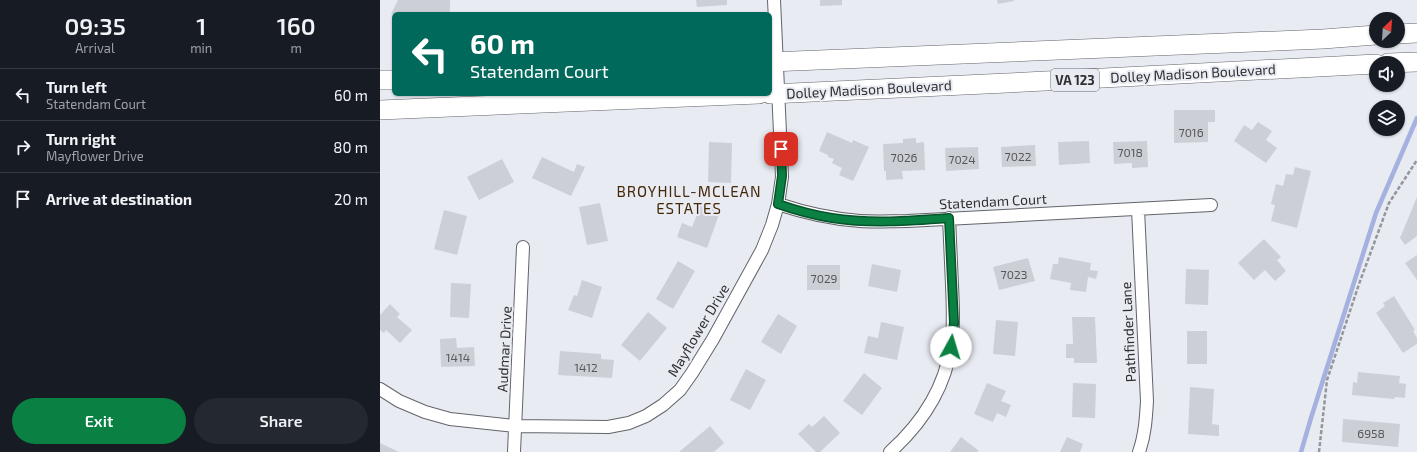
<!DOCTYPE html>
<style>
:root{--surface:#171b24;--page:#242831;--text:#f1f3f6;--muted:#9ea1a6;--line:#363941;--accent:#0b8043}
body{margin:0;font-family:"Exo 2",sans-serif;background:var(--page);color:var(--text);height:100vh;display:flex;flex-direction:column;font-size:15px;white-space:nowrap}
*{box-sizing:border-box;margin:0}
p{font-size:13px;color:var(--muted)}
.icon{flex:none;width:22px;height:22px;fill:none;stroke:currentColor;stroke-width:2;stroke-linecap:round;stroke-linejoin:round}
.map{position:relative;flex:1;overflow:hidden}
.sheet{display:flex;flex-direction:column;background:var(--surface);width:380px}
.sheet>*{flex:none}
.guide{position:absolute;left:12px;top:12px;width:380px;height:84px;border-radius:6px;box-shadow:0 1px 3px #0004;background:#00695c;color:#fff;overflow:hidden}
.needle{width:26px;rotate:25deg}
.buttons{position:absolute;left:989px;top:12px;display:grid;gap:8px}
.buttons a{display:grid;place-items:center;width:36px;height:36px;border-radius:50%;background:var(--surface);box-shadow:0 1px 3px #0004;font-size:20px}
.pin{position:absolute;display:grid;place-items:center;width:34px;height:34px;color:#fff;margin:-17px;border-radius:8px;box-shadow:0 2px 6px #0006}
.me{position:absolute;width:44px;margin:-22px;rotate:6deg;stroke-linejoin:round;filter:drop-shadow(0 0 3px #0008)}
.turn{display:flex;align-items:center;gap:14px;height:84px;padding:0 12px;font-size:18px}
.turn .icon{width:52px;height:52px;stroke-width:2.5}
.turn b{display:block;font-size:28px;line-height:34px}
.eta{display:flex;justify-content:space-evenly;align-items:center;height:68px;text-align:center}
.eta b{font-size:24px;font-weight:600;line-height:28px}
.primary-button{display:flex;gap:8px;margin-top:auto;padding:8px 12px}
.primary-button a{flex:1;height:46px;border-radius:24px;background:var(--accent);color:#fff;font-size:16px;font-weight:600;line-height:46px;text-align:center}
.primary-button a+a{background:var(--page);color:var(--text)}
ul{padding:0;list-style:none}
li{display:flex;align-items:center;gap:12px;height:52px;padding:0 12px;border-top:1px solid var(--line)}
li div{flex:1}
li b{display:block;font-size:15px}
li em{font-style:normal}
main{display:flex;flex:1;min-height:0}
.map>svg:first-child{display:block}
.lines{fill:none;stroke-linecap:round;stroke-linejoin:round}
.stream{stroke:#a5b1df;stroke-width:4.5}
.building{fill:#cdcfd6}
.minor-casing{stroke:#62646a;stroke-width:14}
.primary-casing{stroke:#62646a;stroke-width:20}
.path{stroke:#95969c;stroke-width:2.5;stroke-dasharray:4 2;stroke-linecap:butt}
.minor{stroke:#fff;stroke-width:12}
.primary{stroke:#fff;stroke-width:19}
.route-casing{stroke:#07532c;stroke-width:10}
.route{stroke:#0b8043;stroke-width:7}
.labels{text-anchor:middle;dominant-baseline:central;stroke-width:4;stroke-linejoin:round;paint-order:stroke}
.number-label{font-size:12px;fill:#56575b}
.shield{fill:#e9ebf3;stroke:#67676c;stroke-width:1}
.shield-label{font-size:13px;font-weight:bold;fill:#2f2f32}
.street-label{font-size:14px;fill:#2f2f32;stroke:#e9ebf3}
.neighbourhood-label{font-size:15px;letter-spacing:1px;fill:#442809;stroke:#e9ebf3}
</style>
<main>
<section class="sheet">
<div class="eta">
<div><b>09:35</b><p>Arrival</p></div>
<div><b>1</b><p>min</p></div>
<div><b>160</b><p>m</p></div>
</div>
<ul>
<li><svg class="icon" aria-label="left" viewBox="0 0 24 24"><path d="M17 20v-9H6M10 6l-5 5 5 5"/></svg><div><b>Turn left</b><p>Statendam Court</p></div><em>60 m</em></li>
<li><svg class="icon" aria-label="right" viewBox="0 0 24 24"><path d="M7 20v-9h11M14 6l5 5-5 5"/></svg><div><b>Turn right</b><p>Mayflower Drive</p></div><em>80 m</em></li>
<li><svg class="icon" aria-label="arrive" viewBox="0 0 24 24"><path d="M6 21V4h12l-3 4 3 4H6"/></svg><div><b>Arrive at destination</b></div><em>20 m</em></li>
</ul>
<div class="primary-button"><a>Exit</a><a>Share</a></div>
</section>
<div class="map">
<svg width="1037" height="452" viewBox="0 0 1037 452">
<rect width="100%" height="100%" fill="#e9ebf3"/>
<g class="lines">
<path class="stream" d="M921,452l10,-34 65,-205 41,-95"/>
</g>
<path class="building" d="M18,0h52v14h-56v1l-3,-1z
M316,0h31v5l-30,2z
M440,0h22v5l-22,1z
M617,0h17v1l-16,3z
M794,110h41v12h-7v20l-34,1z
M878,122l14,9 -6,9 11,8 -11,15 -32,-22 10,-16 8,5z
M447,132l25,11 1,-3 16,7 -16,34 -14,-6 3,-7 -10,-5 2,-4 -6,-2v-2l-9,-4z
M536,138v5l8,-1 1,28 -23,1 1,8 -17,1v-9h-2l-1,-27 20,-1v-4z
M709,141l1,22 -31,2 -1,-23z
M767,141l1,26 -16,1v-5l-18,1 -1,-22z
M329,142l23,1 -1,40 -23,-1z
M655,145l1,21 -34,1 -1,-20z
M598,147l1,22 -33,2 -1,-23z
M162,157l32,15 3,-8 8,3 -14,29 -39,-18z
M122,159l12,23 -35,18 -12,-23z
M915,167l16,4 -14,57 -26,-7 4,-16 -4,-1 5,-20 7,2 3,-12 7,1z
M1037,197v39l-12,9 -5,-7z
M322,202l19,7 -14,39 -30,-11 5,-14 10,4z
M220,203l8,38 -21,4 -8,-38z
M64,210l23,6 -10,39 -23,-6z
M884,239l17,18 -4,3 9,11 -11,10 -10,-11 -11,10 -16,-17z
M1037,255v25l-12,-17z
M679,257l32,6 -1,7 8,1 -2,8 -8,-2 -2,15 -16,-2 1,-7 -21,-4 3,-15h5z
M648,258l7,23 -36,9 -6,-23z
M298,261l17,10 -22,38 -17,-10z
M492,264l29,6 -4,22 -29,-6z
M427,265h33v25h-33z
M806,269l23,1 -1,35 -23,-1z
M202,280l20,7 -10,31 -24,-8 6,-15 3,1z
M71,283l20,1 -2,34 -19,-1z
M1014,296l21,34 -2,1 4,7v6l-14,9 -27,-40 9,-7 -2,-3z
M10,304l10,10 -3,3 15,13 -12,13 -14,-13 -2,3 -4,-3v-15z
M268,312l19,16 -27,33 -19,-16z
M398,314l19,12 -16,28 -20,-12z
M692,317h23l2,46h-23v-5h-8v-14h7z
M616,320l22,2 -3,34 -22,-2z
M501,322l23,5 -7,33 -33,-7 4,-17 10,2z
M807,331h20v33h-20z
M76,338l1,10 17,-1 1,19 -34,1 -1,-28z
M180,351l41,3v5l13,1 -2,18 -54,-3z
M366,369l20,11 -16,30 -20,-10z
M978,372l42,4 -1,7 7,1 -1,14 -10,-1 -1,2 -42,-4 1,-13 4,1z
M484,373l18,15 -20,27 -19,-14z
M607,383l19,8 -5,10 10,4 -5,12 -9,-4 -4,9 -19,-8z
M693,383l23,1 -1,34 -23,-1z
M810,387l24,2 -2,35 7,1v11l-31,-2z
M444,416l16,17 -20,19h-4l-18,-18 11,-10 3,3z
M963,419l57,5 -2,23 -56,-5z
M330,426l14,17 -10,9h-35z
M581,437l18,14 -2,1h-27z
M687,437l16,7 -3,8h-20z
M0,443l19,9h-19z"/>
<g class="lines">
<g class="minor-casing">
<path id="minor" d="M398,204c27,9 54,15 82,17 16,1 31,0 47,0l304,-16
M758,209l9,192c-1,17 -2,34 -8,51
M0,389l19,12 26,11 25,7 65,7 93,1 21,-4 17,-7 17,-11 17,-15 12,-17 21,-34 49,-89 10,-25 6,-21 4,-27 -8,-177
M134,452l9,-205
M510,452c31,-28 55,-64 61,-106 3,-20 2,-40 1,-61 -1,-22 -2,-44 -3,-67"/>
</g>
<g class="primary-casing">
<path id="primary" d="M1018,34l19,-1
M390,62l553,-23 53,-4
M1008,63l29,-1
M0,80h14
M390,94l237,-11 369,-19
M0,110l379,-16"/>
</g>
<path class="path" d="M939,452l8,-72 32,-96 30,-81 28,-43"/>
<use href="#minor" class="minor"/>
<use href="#primary" class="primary"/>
</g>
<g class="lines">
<g class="route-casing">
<path id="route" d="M401,149l1,27 -4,28c17,6 35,11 54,14 38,6 78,3 117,0l5,105 -3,24"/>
</g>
<use href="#route" class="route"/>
</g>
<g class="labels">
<g class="number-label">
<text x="811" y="132">7016</text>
<text x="750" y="152">7018</text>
<text x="638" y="156">7022</text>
<text x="524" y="157">7026</text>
<text x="582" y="159">7024</text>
<text x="634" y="274">7023</text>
<text x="444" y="278">7029</text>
<text x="78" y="357">1414</text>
<text x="206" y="367">1412</text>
<text x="991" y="433">6958</text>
</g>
<rect class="shield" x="671" y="69" width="48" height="22" rx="3"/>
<g class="shield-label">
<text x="695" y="80">VA 123</text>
</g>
<g class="street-label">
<text transform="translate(813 73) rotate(-3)">Dolley Madison Boulevard</text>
<text transform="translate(489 89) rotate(-3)">Dolley Madison Boulevard</text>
<text transform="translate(613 201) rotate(-3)">Statendam Court</text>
<text transform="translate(318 330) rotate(-59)">Mayflower Drive</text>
<text transform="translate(748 332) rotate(-93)">Pathfinder Lane</text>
<text transform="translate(124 349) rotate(-87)">Audmar Drive</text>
</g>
<g class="neighbourhood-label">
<text x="309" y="191">BROYHILL-MCLEAN<tspan x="309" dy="17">ESTATES</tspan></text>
</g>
</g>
</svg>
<div class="buttons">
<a><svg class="needle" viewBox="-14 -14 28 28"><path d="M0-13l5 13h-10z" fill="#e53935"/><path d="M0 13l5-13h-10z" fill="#9ea1a6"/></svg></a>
<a><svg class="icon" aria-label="sound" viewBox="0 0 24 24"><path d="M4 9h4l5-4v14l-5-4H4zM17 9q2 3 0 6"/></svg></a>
<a><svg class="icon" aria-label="layers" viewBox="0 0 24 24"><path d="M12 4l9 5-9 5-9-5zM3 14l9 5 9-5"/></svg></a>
</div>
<div class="pin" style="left:401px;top:149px;background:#d93025"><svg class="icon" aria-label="arrive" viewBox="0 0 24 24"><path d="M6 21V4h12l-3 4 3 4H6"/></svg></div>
<svg class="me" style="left:571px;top:347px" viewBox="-20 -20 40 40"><circle r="19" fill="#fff"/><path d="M0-13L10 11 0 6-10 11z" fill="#0b8043"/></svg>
<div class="guide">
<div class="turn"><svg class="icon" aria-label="left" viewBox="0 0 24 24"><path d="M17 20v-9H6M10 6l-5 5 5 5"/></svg><div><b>60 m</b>Statendam Court</div></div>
</div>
</div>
</main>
